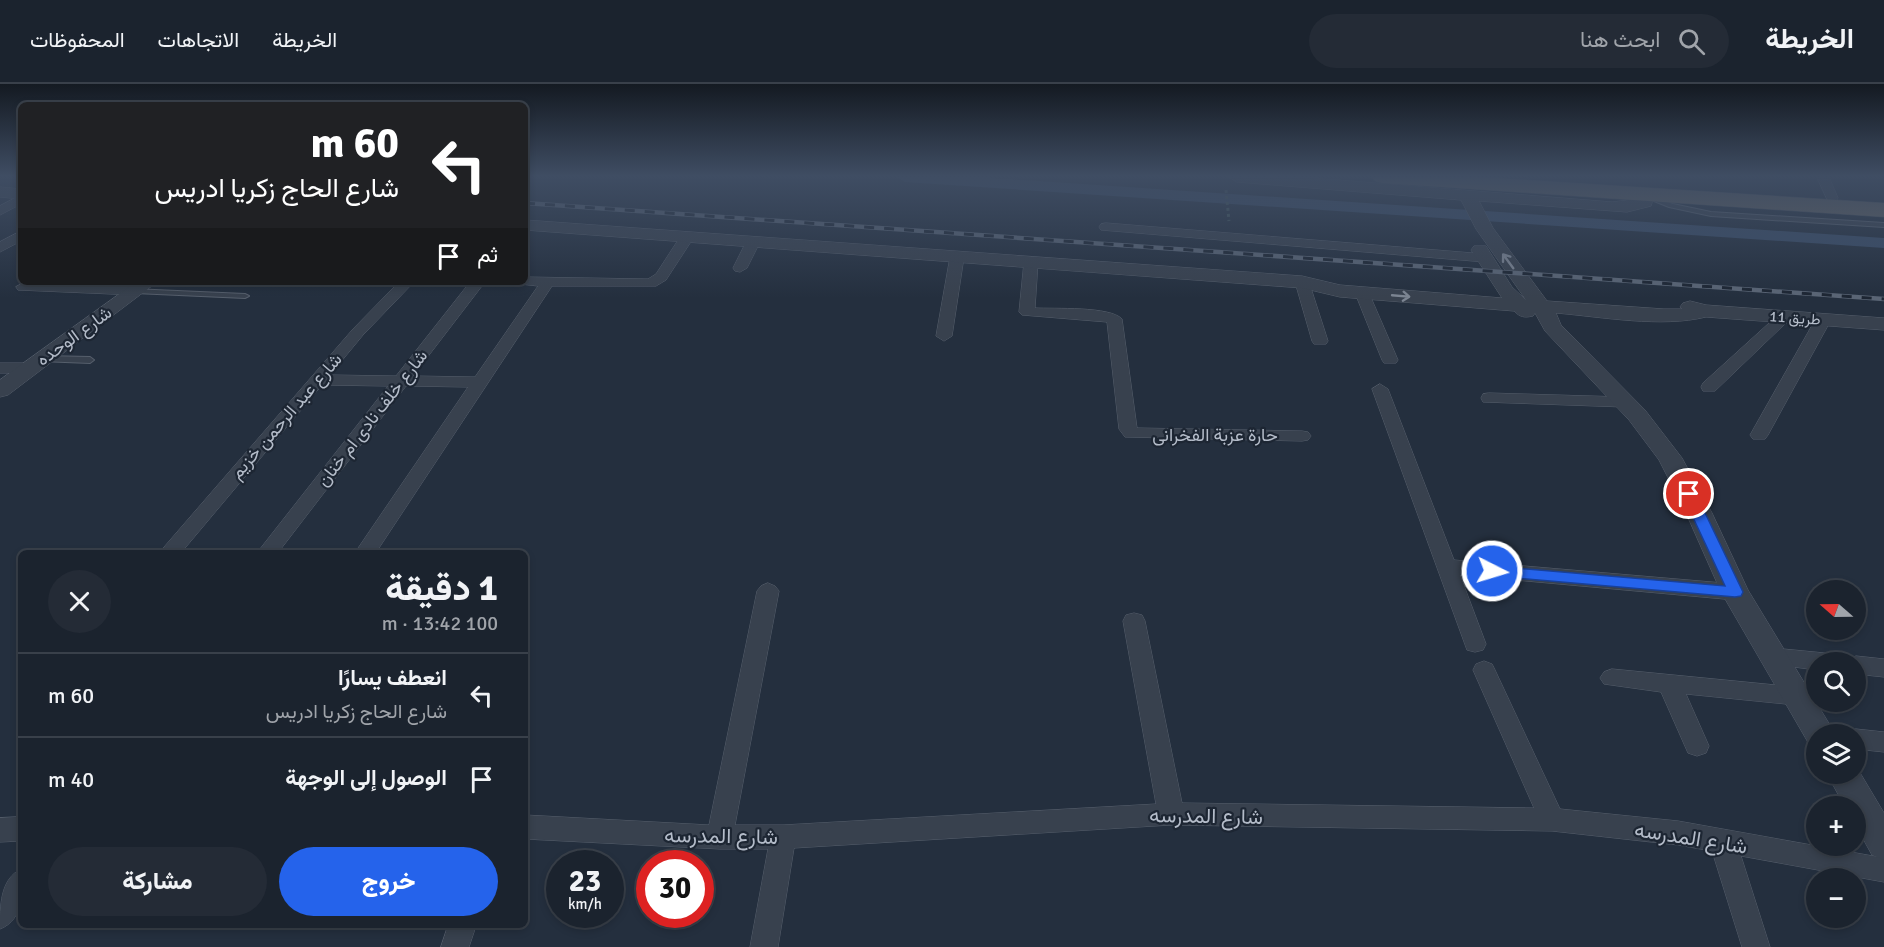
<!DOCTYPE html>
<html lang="ar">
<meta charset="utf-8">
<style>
:root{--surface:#1b232e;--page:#242b36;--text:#f1f3f6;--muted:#a0a4aa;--line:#39404a;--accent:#2563eb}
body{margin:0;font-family:Signika,Vazirmatn,sans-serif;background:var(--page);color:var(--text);direction:rtl;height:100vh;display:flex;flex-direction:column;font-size:22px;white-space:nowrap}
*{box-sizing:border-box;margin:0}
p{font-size:20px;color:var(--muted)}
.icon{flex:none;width:33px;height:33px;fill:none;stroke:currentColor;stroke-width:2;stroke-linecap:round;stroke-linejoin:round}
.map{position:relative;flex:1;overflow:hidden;direction:ltr}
.sheet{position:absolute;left:18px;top:466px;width:510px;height:378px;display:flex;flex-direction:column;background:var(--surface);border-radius:9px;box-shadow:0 3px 9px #0003,0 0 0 2px var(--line);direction:rtl}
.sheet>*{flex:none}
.banner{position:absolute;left:18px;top:18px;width:510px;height:183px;border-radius:9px;box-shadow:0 3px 9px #0003,0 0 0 2px var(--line);direction:rtl;background:#202124;color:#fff;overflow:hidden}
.needle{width:39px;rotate:290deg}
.controls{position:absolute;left:1806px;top:496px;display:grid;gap:12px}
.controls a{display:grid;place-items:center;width:60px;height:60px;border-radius:50%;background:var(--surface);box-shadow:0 3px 9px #0003,0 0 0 2px var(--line);font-size:30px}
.speed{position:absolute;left:546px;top:766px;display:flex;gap:12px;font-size:30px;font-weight:700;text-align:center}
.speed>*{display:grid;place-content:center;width:78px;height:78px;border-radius:50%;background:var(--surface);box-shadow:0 3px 9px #0003,0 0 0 2px var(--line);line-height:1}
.speed small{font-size:15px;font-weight:400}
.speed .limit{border:9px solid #d22;background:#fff;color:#111}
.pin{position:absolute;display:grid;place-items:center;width:51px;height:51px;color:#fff;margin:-26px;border:3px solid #fff;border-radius:50%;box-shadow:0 2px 6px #0007}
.me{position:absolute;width:66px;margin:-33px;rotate:95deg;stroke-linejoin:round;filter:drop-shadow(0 0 4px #0008)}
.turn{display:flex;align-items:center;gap:21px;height:126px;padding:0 30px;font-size:27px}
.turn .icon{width:78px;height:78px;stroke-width:2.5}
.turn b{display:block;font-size:42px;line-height:51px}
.then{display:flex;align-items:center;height:57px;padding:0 30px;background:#0003;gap:12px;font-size:22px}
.round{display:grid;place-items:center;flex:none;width:63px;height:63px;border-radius:32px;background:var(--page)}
.summary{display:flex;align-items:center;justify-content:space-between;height:102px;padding:0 30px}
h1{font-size:36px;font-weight:800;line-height:45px}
.action{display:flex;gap:12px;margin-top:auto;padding:12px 30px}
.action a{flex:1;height:69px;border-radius:36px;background:var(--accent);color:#fff;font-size:24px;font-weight:800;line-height:69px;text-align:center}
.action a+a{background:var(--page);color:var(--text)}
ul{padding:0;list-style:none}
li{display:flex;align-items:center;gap:18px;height:84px;padding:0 30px;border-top:2px solid var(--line)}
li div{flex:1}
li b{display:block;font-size:22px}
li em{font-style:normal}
header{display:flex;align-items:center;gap:36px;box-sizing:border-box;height:84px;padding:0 30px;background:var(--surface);border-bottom:2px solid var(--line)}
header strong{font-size:28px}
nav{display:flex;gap:33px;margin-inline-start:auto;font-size:21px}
.search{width:420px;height:54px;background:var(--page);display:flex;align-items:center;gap:15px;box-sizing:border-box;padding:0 21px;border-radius:33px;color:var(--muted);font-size:22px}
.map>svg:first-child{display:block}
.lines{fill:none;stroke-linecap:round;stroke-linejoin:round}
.canal{fill:#394c67;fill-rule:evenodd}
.service-casing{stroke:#565f6c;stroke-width:2}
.minor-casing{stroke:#565f6c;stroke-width:1}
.tertiary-casing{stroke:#565f6c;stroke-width:1}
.trunk-casing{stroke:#434c59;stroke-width:1}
.path{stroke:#44595c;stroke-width:3;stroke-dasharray:3 3;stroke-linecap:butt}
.service{fill:#38414e;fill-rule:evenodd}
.minor{fill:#38414e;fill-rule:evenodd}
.tertiary{fill:#38414e;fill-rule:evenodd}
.trunk{fill:#656462;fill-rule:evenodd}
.rail-casing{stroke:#5a6575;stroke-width:4.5}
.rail{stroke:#1d2633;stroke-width:3;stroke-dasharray:10;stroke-linecap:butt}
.oneway{stroke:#7c8592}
.route{fill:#2563eb;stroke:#184099;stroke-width:1.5}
.labels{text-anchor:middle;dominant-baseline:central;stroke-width:4.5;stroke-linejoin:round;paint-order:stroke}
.far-street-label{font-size:15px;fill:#b4bcc9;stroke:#1d2633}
.street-label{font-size:18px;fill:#b4bcc9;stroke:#1d2633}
.near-street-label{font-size:21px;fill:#b4bcc9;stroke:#1d2633}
</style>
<header>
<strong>الخريطة</strong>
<div class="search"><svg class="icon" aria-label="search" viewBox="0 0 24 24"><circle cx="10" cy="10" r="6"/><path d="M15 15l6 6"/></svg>ابحث هنا</div>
<nav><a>الخريطة</a><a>الاتجاهات</a><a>المحفوظات</a></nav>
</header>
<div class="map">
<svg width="1884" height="863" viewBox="0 0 1884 863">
<rect width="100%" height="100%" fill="#242f3e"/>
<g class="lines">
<path class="canal" d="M897,93h82l905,61v10l-979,-66z"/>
<g class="service-casing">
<path id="service" d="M1646,110l27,10 38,8 173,11v4l-173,-11 -42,-9 -25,-10 -1,-1z
M132,205l113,5 4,2 -4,2 -110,-5h-3z
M43,272l47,1 4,3 -4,3 -50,-2 -1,-2z"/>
</g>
<g class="minor-casing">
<path id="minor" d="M1817,93h12l9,21 -2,3h-8z
M21,111v9l-21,11v-9z
M1106,139l379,31 7,4 -7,4 -384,-32 -2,-3 2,-3z
M21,147v10l-21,11v-10z
M687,149l7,4 -28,43 -10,6h-104l-177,268h-21l114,-167 -62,-1 -129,168h-21l132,-168 -66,-1 -142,169h-22l195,-225 46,-47h15l-51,53 -33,40 66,1 74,-94h15l-72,94 62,1 63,-91 -18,-2 -2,-2h7v-5l123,2 8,-5 26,-40z
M753,154l7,4 -13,26 -7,4 -5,-1 -2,-3 13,-26z
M957,169l7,4 -12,79 -8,5 -8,-5 14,-79z
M1031,174l7,4 -3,46c19,1 75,-2 87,11l15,109 165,3 6,1 3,4 -3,4 -6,1 -177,-4 -6,-8 -12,-107 -85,-7 -3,-3 5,-50z
M1302,194l7,4 19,59 -2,3h-12l-2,-3 -17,-59z
M23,199l112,4 7,4 -7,4 -117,-5 -2,-3z
M1362,205l7,4 29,67 -2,3h-12l-2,-3 -27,-67z
M1784,228l8,5 -3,3 -74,71h-12l-2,-4 2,-4 76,-69z
M1823,231l8,5 -63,115 -3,4h-12l-3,-4 65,-115z
M0,279h30l8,5 -8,5h-30z
M1380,300l8,5 66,171 281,24 7,3 4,5 -4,5 -7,3 -275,-25 26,69 -3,6 -8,2 -8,-2 -95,-261z
M1489,309l135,4 6,1 3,4 -3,4 -6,1 -141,-5 -2,-4 2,-4z
M768,499l7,3 4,5 -44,234h48l373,-21 -33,-183 3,-6 8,-2 8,2 3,6 37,182 352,5 -61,-138 3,-6 8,-3 8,3 3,6 65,139 118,12 206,37v24l-143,-26 29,91h-28l-30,-96 -34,-6 -126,-14 -381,-6 -377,23 -16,99h-28l18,-98h-48l-195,-10v-24l184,10 48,-234 4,-5z
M1773,564l62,6 8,3 3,5 2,-3 8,-3 28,3v18l-28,-3v-11h-40v7l-51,-7 -3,-6 3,-6z
M1612,585l184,18 8,2 4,7 -4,7 -8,2 -110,-11 23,52 -3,7 -9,3 -9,-3 -27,-61 -57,-8 -4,-6 4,-6z
M1856,645l28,3v20l-28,-3v-14h-10l1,-3z
M21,733v24l-21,1v-24z
M21,785c0,23 4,50 -21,60 0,-23 0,-50 21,-60z
M448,842h28l-7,21h-28z"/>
</g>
<g class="tertiary-casing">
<path id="tertiary" d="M1229,93h71l312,25 25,-3 3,-6 6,-2 8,5 -3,10 -24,6 -148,-11 14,27 54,73 117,8h18l-2,-2 3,-4 7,-2 16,4 178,13v12l-178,-13c-45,11 -103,0 -150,-4l5,12 84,85 37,48 30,55 36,77 88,145h-20v12l-7,-3 -88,-152 -35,-79 -27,-53 -30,-40 -84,-89 -10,-18 -2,3c-9,2 -13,1 -19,-5l-174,-14 -38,-9 -777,-58v-10l777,56 38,9 162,13 -31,-48 3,-4h12l26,41 14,13 -50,-71 -15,-29 -224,-18z
M0,103l21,2v10l-21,-2z
M136,198h21l-149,113 -8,2v-17z
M1856,682l28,47v47l-12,-5 -16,-29v-19h-11l-18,-33h29z"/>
</g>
<g class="trunk-casing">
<path id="trunk" d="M1372,93h108l404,26v14l-502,-34 -7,-2z"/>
</g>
<path class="path" d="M1226,106l3,31"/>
<use href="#service" class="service"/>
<use href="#minor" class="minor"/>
<use href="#tertiary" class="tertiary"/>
<use href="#trunk" class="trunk"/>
<g class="rail-casing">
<path id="rail" d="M525,119l1359,96"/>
</g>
<use href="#rail" class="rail"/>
</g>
<defs><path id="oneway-shaft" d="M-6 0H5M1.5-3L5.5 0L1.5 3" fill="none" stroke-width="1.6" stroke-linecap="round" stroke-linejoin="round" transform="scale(1.5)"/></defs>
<g class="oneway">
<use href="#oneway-shaft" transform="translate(1508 177) rotate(-126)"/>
<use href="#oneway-shaft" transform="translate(1401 212) rotate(5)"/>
</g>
<linearGradient id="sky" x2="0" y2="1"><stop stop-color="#141a22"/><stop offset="0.43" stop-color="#3f4d63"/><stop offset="1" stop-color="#3f4d63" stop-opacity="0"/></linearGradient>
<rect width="1884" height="214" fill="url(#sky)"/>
<path class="route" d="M1689,406l7,4 47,98 -2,4 -6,1 -243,-21 -7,-5 7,-5 233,20 -43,-92z"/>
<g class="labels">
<g class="far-street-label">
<text transform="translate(1795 234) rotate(4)">طريق 11</text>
</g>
<g class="street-label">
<text transform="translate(74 252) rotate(-36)">شارع الوحده</text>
<text transform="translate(286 332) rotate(-49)">شارع عبد الرحمن خزيم</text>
<text transform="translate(372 334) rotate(-52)">شارع خلف نادى ام خنان</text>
<text x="1215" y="351">حارة عزبة الفخرانى</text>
</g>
<g class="near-street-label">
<text transform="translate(1206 732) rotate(1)">شارع المدرسه</text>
<text transform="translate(721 752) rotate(1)">شارع المدرسه</text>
<text transform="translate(1691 754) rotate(9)">شارع المدرسه</text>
</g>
</g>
</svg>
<div class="controls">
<a><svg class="needle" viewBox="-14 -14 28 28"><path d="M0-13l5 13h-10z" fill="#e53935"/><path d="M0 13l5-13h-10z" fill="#a0a4aa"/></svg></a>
<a><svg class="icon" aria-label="search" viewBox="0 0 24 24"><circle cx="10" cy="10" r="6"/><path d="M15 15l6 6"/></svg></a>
<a><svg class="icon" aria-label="layers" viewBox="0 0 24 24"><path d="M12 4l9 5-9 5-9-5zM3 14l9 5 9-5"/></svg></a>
<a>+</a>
<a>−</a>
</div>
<div class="speed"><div>23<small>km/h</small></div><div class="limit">30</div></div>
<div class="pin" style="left:1689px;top:410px;background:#d93025"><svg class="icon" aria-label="arrive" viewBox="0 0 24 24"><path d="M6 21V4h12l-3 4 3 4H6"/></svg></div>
<svg class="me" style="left:1492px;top:487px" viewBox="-20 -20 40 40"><circle r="17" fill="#2563eb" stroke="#fff" stroke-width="3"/><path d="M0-11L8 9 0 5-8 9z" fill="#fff"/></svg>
<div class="banner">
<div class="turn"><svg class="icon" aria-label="left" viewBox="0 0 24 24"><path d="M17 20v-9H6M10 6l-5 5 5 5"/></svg><div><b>60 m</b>شارع الحاج زكريا ادريس</div></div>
<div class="then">ثم<svg class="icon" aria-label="arrive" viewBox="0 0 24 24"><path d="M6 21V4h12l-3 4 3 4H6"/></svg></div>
</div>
<section class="sheet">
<div class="summary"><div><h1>1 دقيقة</h1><p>100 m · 13:42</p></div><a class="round"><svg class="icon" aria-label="close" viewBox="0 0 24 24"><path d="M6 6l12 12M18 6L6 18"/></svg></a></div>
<ul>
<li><svg class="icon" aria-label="left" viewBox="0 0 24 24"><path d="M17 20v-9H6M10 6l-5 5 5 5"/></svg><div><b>انعطف يسارًا</b><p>شارع الحاج زكريا ادريس</p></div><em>60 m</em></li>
<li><svg class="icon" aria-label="arrive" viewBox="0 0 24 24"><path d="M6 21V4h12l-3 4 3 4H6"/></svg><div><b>الوصول إلى الوجهة</b></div><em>40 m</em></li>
</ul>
<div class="action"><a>خروج</a><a>مشاركة</a></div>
</section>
</div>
